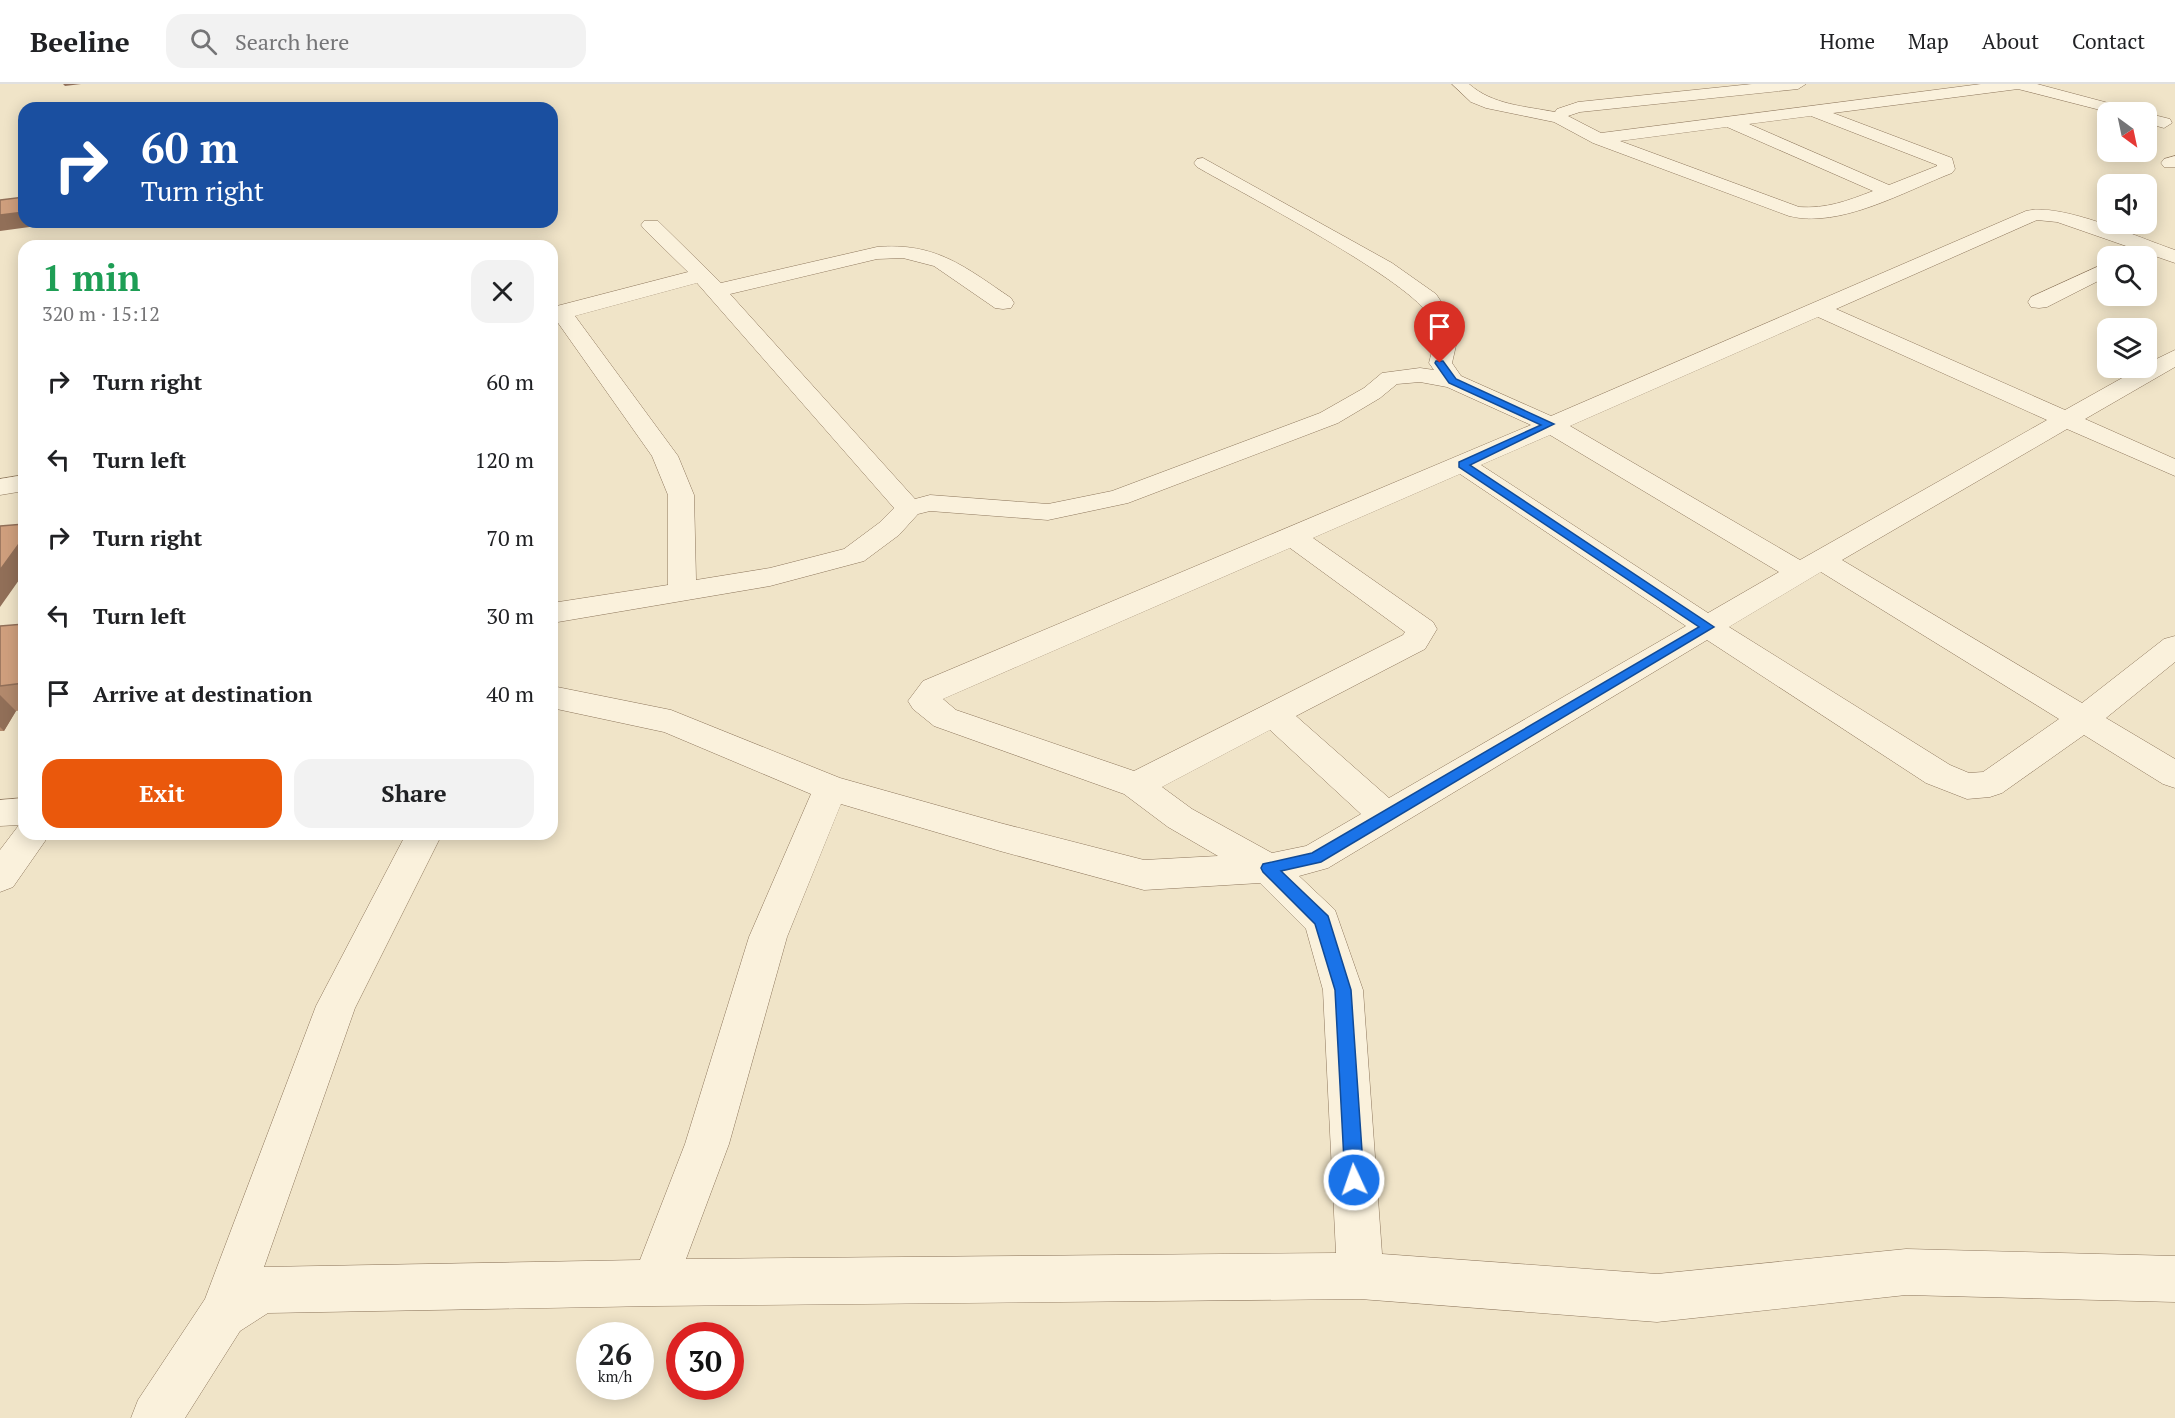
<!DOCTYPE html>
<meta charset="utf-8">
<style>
:root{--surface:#fff;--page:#f2f2f2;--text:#202124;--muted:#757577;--line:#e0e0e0;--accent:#ea580c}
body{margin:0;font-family:"PT Serif",serif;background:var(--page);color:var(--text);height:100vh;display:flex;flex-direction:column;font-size:22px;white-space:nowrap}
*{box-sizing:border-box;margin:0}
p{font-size:20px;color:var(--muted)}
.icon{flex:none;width:33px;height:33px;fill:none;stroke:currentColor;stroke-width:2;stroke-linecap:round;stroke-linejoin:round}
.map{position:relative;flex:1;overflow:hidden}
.drawer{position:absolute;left:18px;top:156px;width:540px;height:600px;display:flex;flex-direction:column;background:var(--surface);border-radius:18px;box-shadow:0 3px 15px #0003}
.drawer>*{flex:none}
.banner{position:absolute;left:18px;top:18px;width:540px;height:126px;border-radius:18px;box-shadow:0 3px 15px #0003;background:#1a4fa0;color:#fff;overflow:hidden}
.needle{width:39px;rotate:147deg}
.fabs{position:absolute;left:2097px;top:18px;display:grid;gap:12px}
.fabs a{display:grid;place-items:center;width:60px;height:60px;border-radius:12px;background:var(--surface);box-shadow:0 3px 15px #0003;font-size:30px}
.speed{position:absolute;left:576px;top:1238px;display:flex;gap:12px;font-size:30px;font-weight:700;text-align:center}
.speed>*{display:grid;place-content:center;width:78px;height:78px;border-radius:50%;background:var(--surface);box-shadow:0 3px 15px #0003;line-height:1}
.speed small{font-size:15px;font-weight:400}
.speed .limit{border:9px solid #d22;background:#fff;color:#111}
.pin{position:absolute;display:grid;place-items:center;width:51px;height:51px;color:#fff;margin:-62px -26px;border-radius:50% 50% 50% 0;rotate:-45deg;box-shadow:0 0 6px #0007}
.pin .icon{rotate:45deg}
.me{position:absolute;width:66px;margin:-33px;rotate:357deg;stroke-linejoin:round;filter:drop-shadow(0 0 4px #0008)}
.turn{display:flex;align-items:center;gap:21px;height:126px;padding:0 24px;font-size:27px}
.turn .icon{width:78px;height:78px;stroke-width:2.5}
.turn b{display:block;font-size:42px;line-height:51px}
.round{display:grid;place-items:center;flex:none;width:63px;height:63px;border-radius:18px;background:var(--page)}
.head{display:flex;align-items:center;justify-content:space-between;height:102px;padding:0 24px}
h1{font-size:36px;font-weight:600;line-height:45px;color:#1e9e55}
.primary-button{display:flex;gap:12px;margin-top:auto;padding:12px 24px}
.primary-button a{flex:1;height:69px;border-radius:18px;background:var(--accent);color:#fff;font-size:24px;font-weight:600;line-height:69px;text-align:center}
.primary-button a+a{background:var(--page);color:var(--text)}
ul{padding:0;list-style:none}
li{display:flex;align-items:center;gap:18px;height:78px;padding:0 24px}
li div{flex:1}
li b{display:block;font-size:22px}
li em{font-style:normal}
header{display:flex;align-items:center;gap:36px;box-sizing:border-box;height:84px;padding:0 30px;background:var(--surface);border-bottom:2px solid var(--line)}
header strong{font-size:28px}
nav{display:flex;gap:33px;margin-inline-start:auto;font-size:21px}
.search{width:420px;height:54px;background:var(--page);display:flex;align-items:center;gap:15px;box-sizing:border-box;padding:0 21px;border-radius:18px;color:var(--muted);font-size:22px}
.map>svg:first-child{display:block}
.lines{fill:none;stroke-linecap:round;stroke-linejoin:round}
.street-casing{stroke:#8d765c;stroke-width:1}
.street{fill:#faf1dc;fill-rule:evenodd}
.wall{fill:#b2896c}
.shaded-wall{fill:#916f58}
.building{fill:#cf9f7d;stroke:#916f58;stroke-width:1.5}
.route{fill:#1a73e8;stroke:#114b97;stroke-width:1.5}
</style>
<header>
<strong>Beeline</strong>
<div class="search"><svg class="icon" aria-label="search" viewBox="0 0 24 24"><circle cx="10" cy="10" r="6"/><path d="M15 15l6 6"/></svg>Search here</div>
<nav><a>Home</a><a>Map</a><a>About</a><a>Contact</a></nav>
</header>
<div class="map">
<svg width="2175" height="1334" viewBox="0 0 2175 1334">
<rect width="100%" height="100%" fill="#f0e4c8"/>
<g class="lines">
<g class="street-casing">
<path id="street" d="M1452,0h17c24,21 55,22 86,28l2,-3 21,-7 174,-18h54l-8,5 -218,23 -12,4 33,17 380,-49h56l94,25 2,3h-25l-90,-23 -185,24 119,45 3,11 -3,4c-47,18 -112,56 -163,43l-196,-73 -39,-21 -68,-14 -15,-6zM1811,32l126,49v1l-48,19 -140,-61zM1727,43l146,64c-26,10 -47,18 -74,16l-179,-66z
M2146,29l24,6 2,4 -8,5 -18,-5z
M2175,72v11h-11l-3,-4 3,-4z
M1203,74l189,105 44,31 16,24 5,23 -5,22 9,13 90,40 475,-205c35,-9 113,27 149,39v13l-118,-41 -20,-2 -201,89 229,101 75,-42h6v-4l29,-14v17l-90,52 90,40v17l-108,-47 -225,131 240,143 82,-64 11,-3v26l-69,56 69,41v29l-12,-4 -79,-49 -82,58 -12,4 -23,2 -41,-16 -219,-143 -379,228 -29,8 36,34 28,80 19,264 275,20 249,-25 269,7v46l-269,-7 -249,27 -297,-23 -706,7 -386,7 -28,18 -55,87h-54l7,-18 67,-101 111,-293 90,-172h36l-87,174 -91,259 376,-7 45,-116 64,-207 62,-143 -147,-62 -112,-24v-22l119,24 169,68 160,45 144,37 74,-4 -50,-29 -44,-33 -190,-68 -21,-17 -5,-8 15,-20 608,-256 -84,-38 -27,-5 -23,2 -17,14 -42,25 -210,80 -80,17 -118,-9 -12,3 -19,21 -35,26 -94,25 -218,37v-20l116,-18v-90l-16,-39 -96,-136 -4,2 1,-15 135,-35 -44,-43 -3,-4 3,-4h14l63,62 156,-36c59,-5 88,20 134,51l3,5 -3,5 -8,1 -8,-1 -61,-42 -31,-8 -26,1 -147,35 185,205 15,-4 118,9 64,-13 208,-78 44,-25 18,-15 38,-5 14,2 -5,-7c4,-15 7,-29 1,-45 -14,-35 -192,-127 -233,-151l-3,-4 3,-4zM697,199l197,225 -15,15 -35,26 -74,19 -74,12 -2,-85 -16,-39 -103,-140zM1818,233l229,103 -247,140 -230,-134zM1550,351l229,137 -71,41 -227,-148zM1460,390l226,152 -297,172 -93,-82 129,-67 12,-20 -4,-7 -120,-84zM1290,464l115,84 -2,3 -269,136 -178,-61 -13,-11zM1821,488l238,147 -76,53 -14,1 -19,-8 -221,-138zM1270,646l91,84 -55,32 -34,7 -80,-44 -30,-22zM841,720l159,47 144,39 116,-7 46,46 17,61 13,263 -650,6 43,-115 58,-207z
M2108,178v14l-61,31 -8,1 -8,-1 -3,-5 3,-5z
M24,391v16l-24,4v-16z
M24,714v36h26l-37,53 -13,5v-42l19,-25 -19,1v-26z"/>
</g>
<use href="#street" class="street"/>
</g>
<path class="wall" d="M24,540v86l-8,1 -12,20h-4v-105z"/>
<path class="shaded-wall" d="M63,0h18l-16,2z
M24,128v10h15l-2,4 -37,5v-16z
M24,453v36l-24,34v-37z
M0,611l16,16 -12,20 -4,-4z"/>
<path class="building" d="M24,113v15l-24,3v-15z
M24,440v13l-24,33v-44z
M24,540v59l-24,3v-60z"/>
<path class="route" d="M1436,277h7l13,18 98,45 -84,41 244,162 -393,235 -40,9 47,45 23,74 13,190 -3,7 -7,2 -6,-2 -3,-7 -10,-190 -20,-66 -52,-52 -2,-4 2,-4 49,-11 387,-226 -240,-160v-5l82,-37 -92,-42 -14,-20z"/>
</svg>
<div class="fabs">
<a><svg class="needle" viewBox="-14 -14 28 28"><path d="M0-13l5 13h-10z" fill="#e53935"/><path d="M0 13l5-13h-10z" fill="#757577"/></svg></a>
<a><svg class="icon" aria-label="sound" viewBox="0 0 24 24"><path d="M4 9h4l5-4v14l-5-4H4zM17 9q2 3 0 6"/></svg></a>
<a><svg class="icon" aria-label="search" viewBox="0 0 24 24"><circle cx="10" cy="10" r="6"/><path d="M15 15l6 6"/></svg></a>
<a><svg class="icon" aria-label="layers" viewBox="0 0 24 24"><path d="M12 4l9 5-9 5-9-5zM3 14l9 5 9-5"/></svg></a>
</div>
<div class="speed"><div>26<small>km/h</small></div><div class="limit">30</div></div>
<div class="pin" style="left:1440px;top:279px;background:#d93025"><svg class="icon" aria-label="arrive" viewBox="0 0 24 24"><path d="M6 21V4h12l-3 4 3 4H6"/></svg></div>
<svg class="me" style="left:1354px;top:1096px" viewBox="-20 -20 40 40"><circle r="17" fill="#1a73e8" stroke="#fff" stroke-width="3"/><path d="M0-11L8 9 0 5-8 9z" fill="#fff"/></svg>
<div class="banner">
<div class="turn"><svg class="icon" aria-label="right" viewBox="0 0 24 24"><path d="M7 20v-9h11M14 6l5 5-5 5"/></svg><div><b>60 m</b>Turn right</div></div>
</div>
<section class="drawer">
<div class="head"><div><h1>1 min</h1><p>320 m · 15:12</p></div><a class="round"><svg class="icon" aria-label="close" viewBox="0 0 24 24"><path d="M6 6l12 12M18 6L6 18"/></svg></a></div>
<ul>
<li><svg class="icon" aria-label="right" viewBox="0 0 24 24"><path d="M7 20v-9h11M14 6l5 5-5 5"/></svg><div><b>Turn right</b></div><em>60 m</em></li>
<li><svg class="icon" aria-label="left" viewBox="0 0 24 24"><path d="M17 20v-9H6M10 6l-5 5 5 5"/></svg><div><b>Turn left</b></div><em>120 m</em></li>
<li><svg class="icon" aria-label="right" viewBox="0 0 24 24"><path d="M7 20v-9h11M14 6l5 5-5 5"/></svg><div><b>Turn right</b></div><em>70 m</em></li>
<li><svg class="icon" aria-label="left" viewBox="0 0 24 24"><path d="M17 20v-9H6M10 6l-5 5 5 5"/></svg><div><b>Turn left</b></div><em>30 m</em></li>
<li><svg class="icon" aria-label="arrive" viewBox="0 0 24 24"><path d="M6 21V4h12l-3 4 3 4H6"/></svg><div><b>Arrive at destination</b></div><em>40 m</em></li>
</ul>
<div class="primary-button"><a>Exit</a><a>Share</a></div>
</section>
</div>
